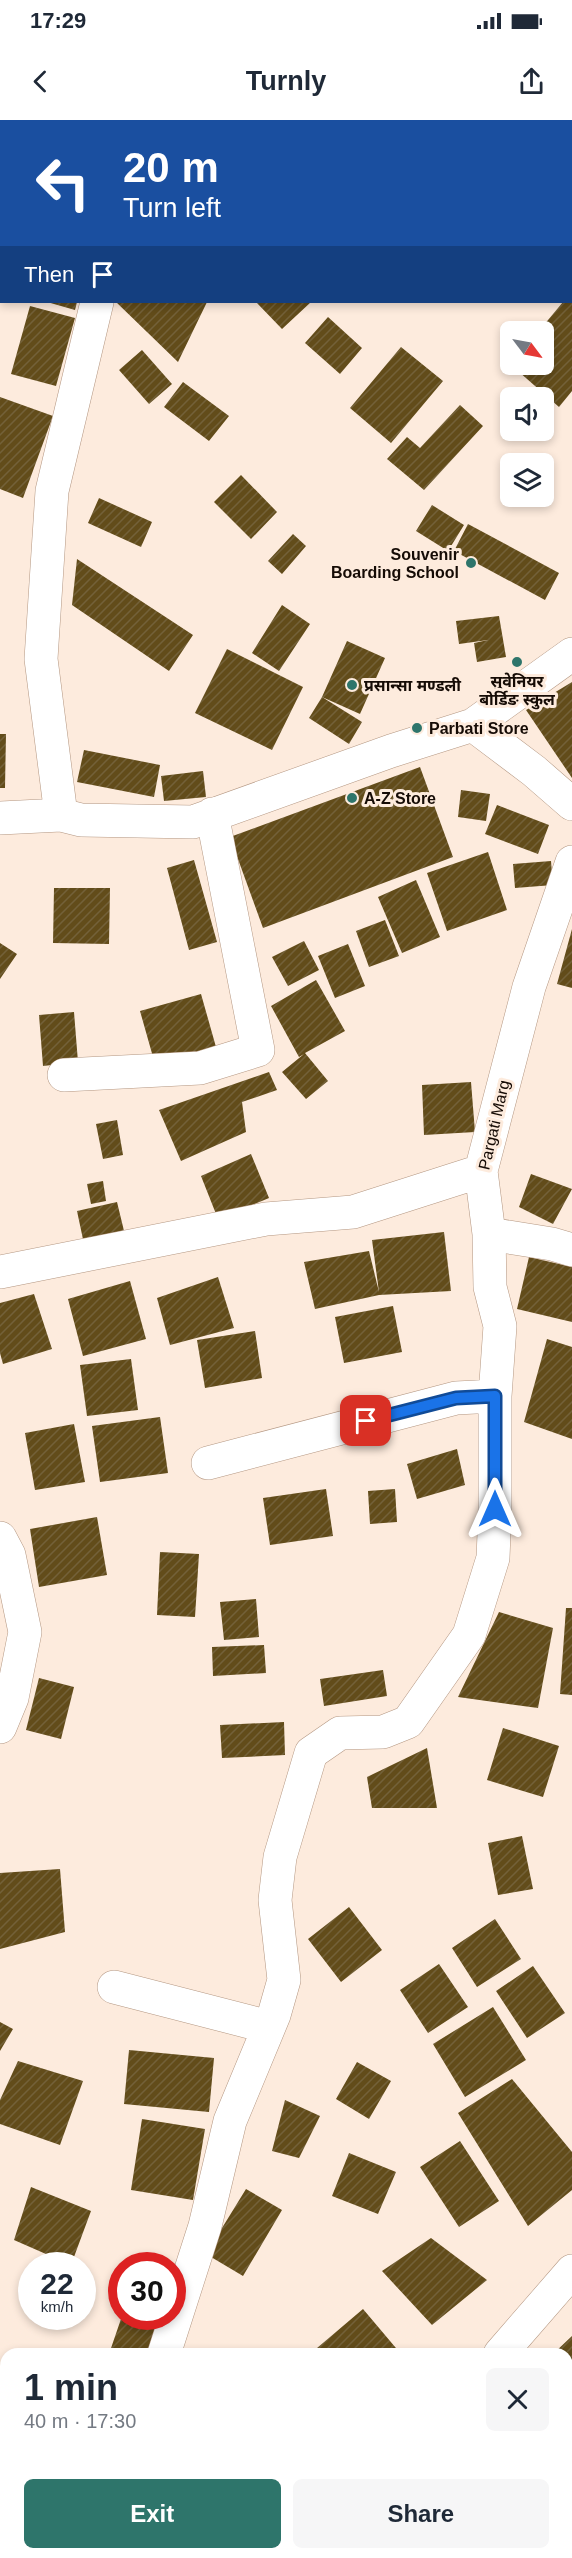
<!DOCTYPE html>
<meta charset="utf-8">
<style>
:root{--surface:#fff;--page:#f6f6f7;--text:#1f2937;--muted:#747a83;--accent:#2e756b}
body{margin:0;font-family:Arial,"Noto Sans Devanagari",sans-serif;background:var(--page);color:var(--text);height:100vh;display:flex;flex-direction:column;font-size:22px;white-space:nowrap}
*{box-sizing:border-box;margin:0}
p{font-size:20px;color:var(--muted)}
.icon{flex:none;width:33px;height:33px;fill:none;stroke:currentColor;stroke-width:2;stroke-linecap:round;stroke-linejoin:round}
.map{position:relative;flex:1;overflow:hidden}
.drawer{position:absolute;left:0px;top:2228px;width:573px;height:212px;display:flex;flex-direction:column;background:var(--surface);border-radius:18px 18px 0 0;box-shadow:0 3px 9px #0003}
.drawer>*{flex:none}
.banner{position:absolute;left:0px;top:0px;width:573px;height:183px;box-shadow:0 3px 9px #0003;background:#1a4fa0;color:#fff;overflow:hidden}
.needle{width:39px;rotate:122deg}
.fabs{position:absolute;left:500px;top:201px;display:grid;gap:12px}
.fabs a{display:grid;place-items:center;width:54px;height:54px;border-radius:9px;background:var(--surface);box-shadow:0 3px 9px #0003;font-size:30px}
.speed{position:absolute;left:18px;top:2132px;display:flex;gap:12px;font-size:30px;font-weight:700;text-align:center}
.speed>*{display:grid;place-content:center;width:78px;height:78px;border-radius:50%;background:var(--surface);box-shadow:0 3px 9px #0003;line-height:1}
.speed small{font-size:15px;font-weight:400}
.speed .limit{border:9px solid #d22;background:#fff;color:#111}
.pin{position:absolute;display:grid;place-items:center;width:51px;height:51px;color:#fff;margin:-26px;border-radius:12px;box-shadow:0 3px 9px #0006}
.me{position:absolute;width:66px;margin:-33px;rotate:0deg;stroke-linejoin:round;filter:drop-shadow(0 0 4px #0008)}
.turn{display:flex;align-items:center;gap:21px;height:126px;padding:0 24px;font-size:27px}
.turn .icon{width:78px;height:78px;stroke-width:2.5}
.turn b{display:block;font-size:42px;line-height:51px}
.then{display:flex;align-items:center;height:57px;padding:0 24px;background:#0003;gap:12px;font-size:22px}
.round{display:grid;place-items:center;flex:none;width:63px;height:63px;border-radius:9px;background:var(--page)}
.head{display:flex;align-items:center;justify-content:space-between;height:102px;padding:0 24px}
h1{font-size:36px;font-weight:700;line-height:45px}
.cta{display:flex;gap:12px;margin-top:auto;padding:12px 24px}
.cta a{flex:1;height:69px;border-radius:9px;background:var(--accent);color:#fff;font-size:24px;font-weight:700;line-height:69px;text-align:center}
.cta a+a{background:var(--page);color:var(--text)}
.status{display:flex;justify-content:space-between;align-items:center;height:42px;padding:0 30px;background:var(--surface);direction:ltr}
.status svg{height:16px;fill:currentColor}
header{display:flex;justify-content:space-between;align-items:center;height:78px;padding:0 24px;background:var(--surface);font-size:27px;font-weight:700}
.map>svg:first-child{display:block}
.building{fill:url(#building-hatch)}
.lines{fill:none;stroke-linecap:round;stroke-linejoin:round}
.minor-casing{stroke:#b49782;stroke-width:34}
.minor{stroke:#fff;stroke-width:33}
.route-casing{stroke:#114b97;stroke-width:15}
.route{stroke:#1a73e8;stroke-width:10}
.poi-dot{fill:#2e756b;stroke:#fdebdd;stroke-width:2}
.labels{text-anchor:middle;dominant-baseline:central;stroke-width:6;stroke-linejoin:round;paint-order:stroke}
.poi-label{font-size:16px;font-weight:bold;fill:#150b05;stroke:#fdebdd;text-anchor:start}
.street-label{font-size:16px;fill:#150b05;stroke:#fdebdd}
</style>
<div class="status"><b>17:29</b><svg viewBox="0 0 49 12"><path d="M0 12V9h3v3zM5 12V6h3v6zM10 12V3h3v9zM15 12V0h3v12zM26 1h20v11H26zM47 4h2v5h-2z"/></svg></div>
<header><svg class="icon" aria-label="back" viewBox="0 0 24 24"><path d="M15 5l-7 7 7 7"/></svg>Turnly<svg class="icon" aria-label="share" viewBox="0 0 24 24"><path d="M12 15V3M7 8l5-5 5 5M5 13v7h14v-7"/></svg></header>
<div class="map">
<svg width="572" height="2438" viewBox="0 0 572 2438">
<defs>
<pattern id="building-hatch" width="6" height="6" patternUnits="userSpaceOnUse" patternTransform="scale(1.5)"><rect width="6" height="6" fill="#624c1a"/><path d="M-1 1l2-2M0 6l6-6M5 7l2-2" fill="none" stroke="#736139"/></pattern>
</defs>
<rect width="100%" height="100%" fill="#fdebdd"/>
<path class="building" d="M47,182h30l-2,8z
M116,182h91l-29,60z
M256,182h55l-29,27z
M563,182h9v89l-13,16 -49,-43h33v-32h-5z
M30,186l45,12 -19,68 -45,-12z
M328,197l34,31 -22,26 -35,-31z
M401,227l42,34 -52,62 -41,-35z
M142,230l30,34 -23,20 -30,-34z
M183,262l46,34 -20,25 -45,-34z
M0,277l53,19 -30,82 -23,-9z
M460,285l23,21 -59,64 -37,-31 20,-22 13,11z
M241,355l36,37 -26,27 -37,-37z
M99,378l53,24 -11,25 -53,-24z
M432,385l32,20 -16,26 -32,-20z
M468,404l91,49 -14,27 -91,-49z
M293,414l13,12 -24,28 -14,-13z
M77,439l116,76 -24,36 -97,-66z
M282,485l28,19 -31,47 -27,-18z
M499,496l7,41 -29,5 -3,-19 14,-3 -29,4 -3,-23z
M347,521l38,17 -25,56 -38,-17z
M227,529l76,38 -31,63 -77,-37z
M572,562v96l-46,-68z
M322,577l40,25 -13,22 -40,-26z
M0,614h6l-1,54h-5z
M84,630l76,15 -6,32 -77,-15z
M420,647l33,90 -190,71 -33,-91z
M203,651l3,26 -42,4 -3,-25z
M461,670l29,4 -4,27 -28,-4z
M497,685l52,20 -11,29 -53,-20z
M488,732l19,58 -60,21 -20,-58z
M194,740l23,82 -28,8 -22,-82z
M551,741l2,24 -38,3 -2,-24z
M416,760l24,57 -38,16 -24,-56z
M54,768h56l-1,56 -56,-1z
M385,800l14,36 -30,11 -13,-36z
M572,809v59l-15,-4z
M304,821l15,29 -31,16 -16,-29z
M0,823l17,11 -17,25z
M348,824l17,42 -30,12 -17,-42z
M316,860l29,51 -40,22 23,28 -22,18 -24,-27 22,-18 -5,3 -28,-51z
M201,874l15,53 -61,17 -15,-53z
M74,892l4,50 -35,4 -4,-51z
M269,952l8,18 -35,12 4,30 -65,29 -22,-51z
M471,962l4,50 -51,3 -2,-50z
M117,1000l6,35 -20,4 -7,-35z
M251,1034l18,44 -51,21 -17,-43z
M531,1054l41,15 -19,35 -34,-17z
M103,1061l3,20 -15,3 -4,-20z
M117,1082l8,33 -41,9 -7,-33z
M444,1112l7,59 -72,4 -64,14 -11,-47 65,-11 10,41 -7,-52z
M529,1137l43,10v55l-55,-13z
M218,1157l16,51 -64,17 -13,-47z
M130,1161l16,58 -63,17 -15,-57z
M34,1174l18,55 -49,15 -3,-11v-50z
M393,1186l9,46 -58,11 -9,-46z
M255,1211l7,47 -57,10 -8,-48z
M547,1219l25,8v92l-48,-17z
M131,1239l7,51 -51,6 -7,-51z
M160,1297l8,56 -68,9 -8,-56z
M74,1304l11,58 -50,8 -10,-57z
M457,1329l8,36 -48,14 -10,-35z
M326,1369l7,47 -63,9 -7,-47z
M395,1369l2,33 -27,2 -2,-33z
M97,1397l10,58 -68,12 -9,-58z
M160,1432l39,2 -4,63 -38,-2z
M256,1479l3,38 -35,3 -4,-38z
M566,1488h6v87l-12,-1z
M499,1492l54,16 -15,80 -80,-11z
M264,1525l2,28 -53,3 -1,-29z
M383,1550l4,26 -63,10 -4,-27z
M39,1558l35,9 -13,52 -35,-9z
M284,1602l1,33 -63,3 -2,-33z
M503,1608l56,18 -16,51 -56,-17z
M427,1628l10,60h-65l-5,-31z
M522,1716l11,53 -35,6 -10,-52z
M60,1749l5,63 -65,17v-76z
M349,1787l33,43 -41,32 -33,-43z
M495,1799l26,40 -44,28 -25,-39z
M439,1844l29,43 -40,26 -28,-43z
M533,1846l32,47 -38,25 -31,-47z
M493,1887l33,53 -61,37 -32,-53z
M0,1902l13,7 -13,22z
M129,1930l85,8 -5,54 -85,-8z
M18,1941l65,20 -23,64 -60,-21v-24z
M357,1942l34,19 -22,38 -33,-20z
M512,1959l60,73v38l-44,36 -70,-113z
M285,1980l35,16 -21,42 -27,-7z
M142,1999l63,10 -12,71 -62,-10z
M460,2021l39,60 -40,26 -39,-60z
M349,2033l47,19 -18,42 -46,-18z
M31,2067l60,24 -20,54 -57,-25z
M246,2069l36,21 -39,66 -37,-22z
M431,2118l56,42 -55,45 -50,-54z
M363,2189l38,45h-91z
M122,2196h15l30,14 -8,24h-50z
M572,2216v56l-5,-5v-33h-14z
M6,2300v74l-6,-2v-56z
M567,2343l5,9v84l-5,2h-16l-2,-5h18z
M6,2409v24h55l-3,5h-58v-17z
M408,2433h50l-7,5h-40z"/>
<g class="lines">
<g class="minor-casing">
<path id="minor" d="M57,0l1,2
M556,0l1,2
M169,2v-2
M331,2l2,-2
M473,605l61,46 38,33
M61,695l-20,-156 11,-168 45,-189
M0,698l61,-3 20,5 112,2 198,-71 82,-26 99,-71
M64,955l136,-7 58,-18 -46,-236
M489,1114l63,10 20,6
M0,1152l266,-53 87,-7 128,-41
M208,1343l248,-65 39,-2
M0,1418l9,17 16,77 -13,66 -12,29
M114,1867l155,40
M164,2234l41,-128 25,-105 44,-106 10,-35 -9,-80 5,-43 31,-104 29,-20 43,-1 25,-10 61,-87 24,-77 2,-49v-113l5,-70 -10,-39 -1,-53 -8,-63 48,-184 43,-125
M500,2234l72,-83
M273,2433l4,5
M73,2438l2,-5
M225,2438l8,-5"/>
</g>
<use href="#minor" class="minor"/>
</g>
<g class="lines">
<g class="route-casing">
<path id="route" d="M366,1301l90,-23 39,-2v113"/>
</g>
<use href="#route" class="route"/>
</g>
<g class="poi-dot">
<circle cx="471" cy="443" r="6"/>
<circle cx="517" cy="542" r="6"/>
<circle cx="352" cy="565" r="6"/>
<circle cx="417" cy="608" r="6"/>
<circle cx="352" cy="678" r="6"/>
</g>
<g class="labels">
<g class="poi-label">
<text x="459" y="434" text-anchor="end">Souvenir<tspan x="459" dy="18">Boarding School</tspan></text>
<text x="517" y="561" text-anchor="middle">सुवेनियर<tspan x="517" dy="18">बोर्डिङ स्कुल</tspan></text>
<text x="364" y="565">प्रसान्सा मण्डली</text>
<text x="429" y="608">Parbati Store</text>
<text x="364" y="678">A-Z Store</text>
</g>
<g class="street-label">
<text transform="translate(494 1005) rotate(-77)">Pargati Marg</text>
</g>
</g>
</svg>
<div class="fabs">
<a><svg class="needle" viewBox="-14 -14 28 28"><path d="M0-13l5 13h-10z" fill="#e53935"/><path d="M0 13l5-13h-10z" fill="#747a83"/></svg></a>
<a><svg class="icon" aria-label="sound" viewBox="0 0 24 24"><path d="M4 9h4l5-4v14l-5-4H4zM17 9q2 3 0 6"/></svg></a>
<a><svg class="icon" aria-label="layers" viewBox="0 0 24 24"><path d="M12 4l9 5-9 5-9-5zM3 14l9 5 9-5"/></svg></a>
</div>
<div class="speed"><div>22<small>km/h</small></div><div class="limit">30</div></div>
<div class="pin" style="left:366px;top:1301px;background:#d93025"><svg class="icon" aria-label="arrive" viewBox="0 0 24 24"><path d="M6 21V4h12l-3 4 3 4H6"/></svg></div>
<svg class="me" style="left:495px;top:1389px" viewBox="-20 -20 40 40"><path d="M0-17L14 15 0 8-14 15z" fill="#1a73e8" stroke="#fff" stroke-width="4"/></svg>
<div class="banner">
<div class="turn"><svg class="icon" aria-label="left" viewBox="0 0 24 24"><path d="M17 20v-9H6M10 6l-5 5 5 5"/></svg><div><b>20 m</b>Turn left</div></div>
<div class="then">Then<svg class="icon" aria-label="arrive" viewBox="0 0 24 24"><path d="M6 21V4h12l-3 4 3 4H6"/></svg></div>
</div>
<section class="drawer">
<div class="head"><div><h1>1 min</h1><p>40 m · 17:30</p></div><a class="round"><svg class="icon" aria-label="close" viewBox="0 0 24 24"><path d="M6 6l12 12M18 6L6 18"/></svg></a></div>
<div class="cta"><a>Exit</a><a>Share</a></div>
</section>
</div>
